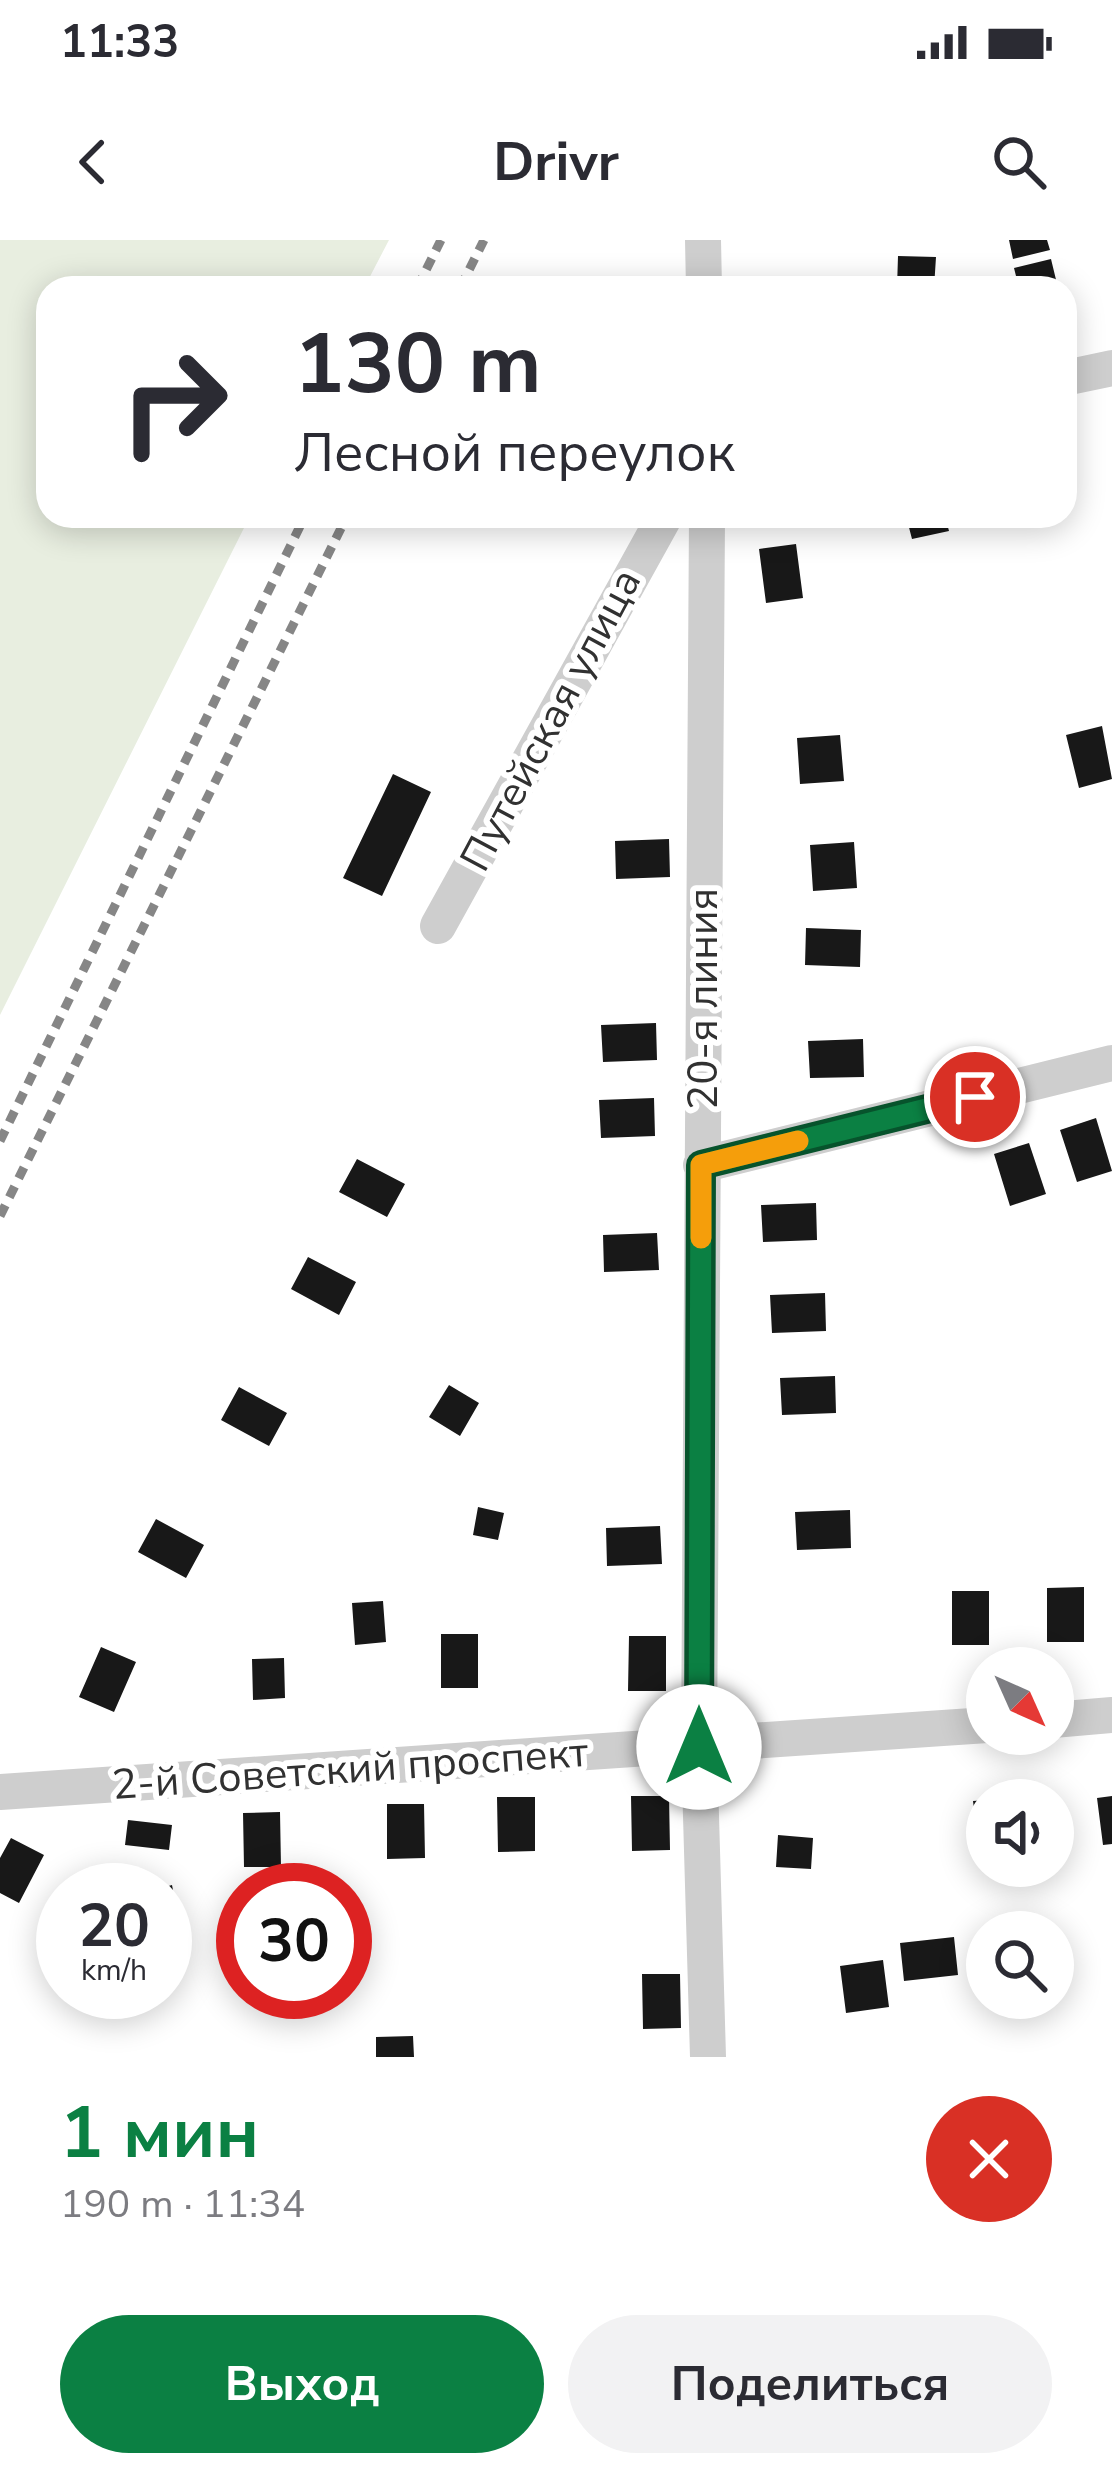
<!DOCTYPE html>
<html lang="ru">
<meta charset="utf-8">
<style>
:root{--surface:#fff;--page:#f2f2f3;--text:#2b2b33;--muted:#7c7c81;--accent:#0b8043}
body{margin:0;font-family:"Nunito Sans",sans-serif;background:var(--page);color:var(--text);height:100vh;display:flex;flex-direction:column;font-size:45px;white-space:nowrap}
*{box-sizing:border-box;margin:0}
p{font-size:39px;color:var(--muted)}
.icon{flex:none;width:66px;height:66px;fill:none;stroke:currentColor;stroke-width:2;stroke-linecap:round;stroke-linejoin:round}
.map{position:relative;height:1817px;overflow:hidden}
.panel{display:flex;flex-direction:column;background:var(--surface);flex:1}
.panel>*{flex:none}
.top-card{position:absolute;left:36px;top:36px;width:1041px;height:252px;border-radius:36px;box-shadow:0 6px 30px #0003;background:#fff;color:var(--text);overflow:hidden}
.needle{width:78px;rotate:135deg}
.tools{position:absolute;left:966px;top:1407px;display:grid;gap:24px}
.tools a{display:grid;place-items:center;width:108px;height:108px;border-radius:50%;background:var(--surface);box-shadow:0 6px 30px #0003;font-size:60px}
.speed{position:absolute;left:36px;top:1623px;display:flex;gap:24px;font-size:60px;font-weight:700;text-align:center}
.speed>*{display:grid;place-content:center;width:156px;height:156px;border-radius:50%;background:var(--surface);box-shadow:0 6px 30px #0003;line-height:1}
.speed small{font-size:30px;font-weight:400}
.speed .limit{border:18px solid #d22;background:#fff;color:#111}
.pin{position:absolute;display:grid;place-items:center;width:102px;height:102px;color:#fff;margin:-51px;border:6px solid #fff;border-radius:50%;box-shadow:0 3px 12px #0007}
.me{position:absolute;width:132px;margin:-66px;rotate:0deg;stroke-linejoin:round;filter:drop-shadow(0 0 9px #0008)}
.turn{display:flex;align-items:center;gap:42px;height:252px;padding:0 60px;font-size:54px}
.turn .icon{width:156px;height:156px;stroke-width:2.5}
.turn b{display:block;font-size:84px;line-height:102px}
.round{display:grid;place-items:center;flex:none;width:126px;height:126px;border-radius:63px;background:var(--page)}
.head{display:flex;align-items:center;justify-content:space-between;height:204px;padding:0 60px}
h1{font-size:72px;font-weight:700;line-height:90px;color:var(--accent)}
.action{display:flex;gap:24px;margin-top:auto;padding:24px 60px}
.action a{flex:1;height:138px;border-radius:72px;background:var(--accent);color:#fff;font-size:48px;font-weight:700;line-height:138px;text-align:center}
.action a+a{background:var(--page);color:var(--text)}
.status{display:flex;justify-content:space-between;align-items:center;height:84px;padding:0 60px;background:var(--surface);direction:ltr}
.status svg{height:33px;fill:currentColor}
header{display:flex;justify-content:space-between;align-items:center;height:156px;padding:0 60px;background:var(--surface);font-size:54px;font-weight:700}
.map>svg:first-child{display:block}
.green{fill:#e8eee0}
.building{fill:#181818}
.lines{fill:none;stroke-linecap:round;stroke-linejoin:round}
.minor{stroke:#cecece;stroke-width:36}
.rail{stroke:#868686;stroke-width:9;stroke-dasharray:12 9;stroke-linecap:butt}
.route-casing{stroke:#07532c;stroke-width:30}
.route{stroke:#0b8043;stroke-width:21}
.slow{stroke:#f59e0b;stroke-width:21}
.labels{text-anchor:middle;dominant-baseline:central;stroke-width:12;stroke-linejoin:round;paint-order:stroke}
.street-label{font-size:42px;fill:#313131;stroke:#fff}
</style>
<div class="status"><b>11:33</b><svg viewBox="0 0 49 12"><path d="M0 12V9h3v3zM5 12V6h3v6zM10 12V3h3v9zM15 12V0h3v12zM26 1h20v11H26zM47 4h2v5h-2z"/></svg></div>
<header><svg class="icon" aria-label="back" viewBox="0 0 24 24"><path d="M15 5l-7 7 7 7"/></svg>Drivr<svg class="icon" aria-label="search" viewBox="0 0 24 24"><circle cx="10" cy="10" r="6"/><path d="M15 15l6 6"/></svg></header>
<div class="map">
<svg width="1112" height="1817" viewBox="0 0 1112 1817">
<rect width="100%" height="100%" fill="#fff"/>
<path class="green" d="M0,0h389l-25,48h-316v228h202l-250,499z"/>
<path class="building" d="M1009,0h38l3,10 -37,9z
M898,16l38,1 -2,31h-37z
M1051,19l7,29h-39l-5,-20z
M906,276h39l4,15 -37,8z
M796,304l7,54 -37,5 -7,-54z
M1102,486l10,53 -33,9 -13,-53z
M840,495l4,46 -44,3 -3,-46z
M393,534l38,18 -49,104 -39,-18z
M669,599l1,38 -54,2 -1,-38z
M854,602l3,46 -44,3 -3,-46z
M806,688l55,2 -1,37 -55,-2z
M656,783l1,37 -54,2 -2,-37z
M863,799l1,38 -54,1 -2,-37z
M654,858l1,38 -54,2 -2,-38z
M1096,878l16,53 -35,11 -17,-52z
M1029,903l17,51 -36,12 -16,-52z
M357,919l48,25 -18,33 -48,-25z
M816,963l1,37 -54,2 -2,-37z
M657,993l2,37 -55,2 -1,-37z
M308,1017l48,25 -17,33 -48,-26z
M825,1053l1,38 -54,2 -2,-38z
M835,1136l1,37 -54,2 -2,-37z
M449,1145l30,18 -19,33 -31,-19z
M239,1147l48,26 -18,33 -48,-26z
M478,1267l26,6 -6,27 -25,-5z
M850,1270l1,38 -54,2 -2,-38z
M156,1279l48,26 -18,33 -48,-26z
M660,1286l2,38 -55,2 -1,-38z
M1084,1347v55h-37v-54z
M952,1351h37v54h-37z
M383,1361l3,41 -31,3 -3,-42z
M441,1394h37v54h-37z
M629,1396h37v55h-38z
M101,1407l35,15 -22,50 -35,-15z
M284,1418l1,40 -32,2 -1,-41z
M631,1556h38l1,54 -38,1z
M1112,1556v48l-9,1 -6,-47z
M497,1557h38v54l-37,1z
M987,1560v47l-8,1 -6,-47z
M387,1564h37l1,54 -38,1z
M280,1572l1,55h-37l-1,-54z
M128,1580l44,5 -3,25 -44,-5z
M778,1595l35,3 -2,31 -35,-2z
M11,1598l33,17 -25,48 -19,-10v-35z
M172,1645l5,26 -12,3v-27z
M226,1677h17v39h-16z
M954,1697l4,38 -54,6 -4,-38z
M883,1720l6,47 -43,6 -6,-47z
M642,1734h38l1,54 -38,1z
M413,1796l1,21h-38v-20z"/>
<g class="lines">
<path class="minor" d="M703,0l1,48
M1065,138l47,-10
M707,276l-8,1231 9,310
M438,686l227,-410
M701,925l411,-102
M1053,1480l59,-5
M0,1552l987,-67"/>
<path class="rail" d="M417,48l24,-48
M460,48l24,-48
M0,901l305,-625
M0,976l347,-700"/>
</g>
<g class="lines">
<g class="route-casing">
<path id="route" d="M699,1507l2,-582 274,-68"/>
</g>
<use href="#route" class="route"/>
<path class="slow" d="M701,998v-73l97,-24"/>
</g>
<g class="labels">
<g class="street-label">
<text transform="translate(551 480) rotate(-62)">Путейская улица</text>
<text transform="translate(703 759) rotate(-90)">20-я линия</text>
<text transform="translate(350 1529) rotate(-4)">2-й Советский проспект</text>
</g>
</g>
</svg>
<div class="tools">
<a><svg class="needle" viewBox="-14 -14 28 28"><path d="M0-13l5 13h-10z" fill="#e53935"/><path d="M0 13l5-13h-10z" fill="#7c7c81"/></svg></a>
<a><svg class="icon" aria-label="sound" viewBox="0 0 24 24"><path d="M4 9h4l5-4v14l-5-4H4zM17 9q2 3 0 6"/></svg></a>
<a><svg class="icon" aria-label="search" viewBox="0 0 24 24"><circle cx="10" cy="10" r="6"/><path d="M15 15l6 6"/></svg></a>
</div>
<div class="speed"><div>20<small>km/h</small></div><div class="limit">30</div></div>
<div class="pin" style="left:975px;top:857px;background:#d93025"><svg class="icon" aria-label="arrive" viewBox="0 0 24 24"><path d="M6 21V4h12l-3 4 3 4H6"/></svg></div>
<svg class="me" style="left:699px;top:1507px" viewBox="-20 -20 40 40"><circle r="19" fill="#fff"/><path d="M0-13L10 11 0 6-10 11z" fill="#0b8043"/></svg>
<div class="top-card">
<div class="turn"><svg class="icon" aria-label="right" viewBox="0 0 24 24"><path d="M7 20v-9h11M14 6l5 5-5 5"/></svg><div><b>130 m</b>Лесной переулок</div></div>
</div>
</div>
<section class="panel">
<div class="head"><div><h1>1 мин</h1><p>190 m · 11:34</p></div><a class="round" style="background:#d93025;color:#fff"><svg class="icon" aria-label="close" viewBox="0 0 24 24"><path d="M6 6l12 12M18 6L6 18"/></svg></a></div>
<div class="action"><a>Выход</a><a>Поделиться</a></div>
</section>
